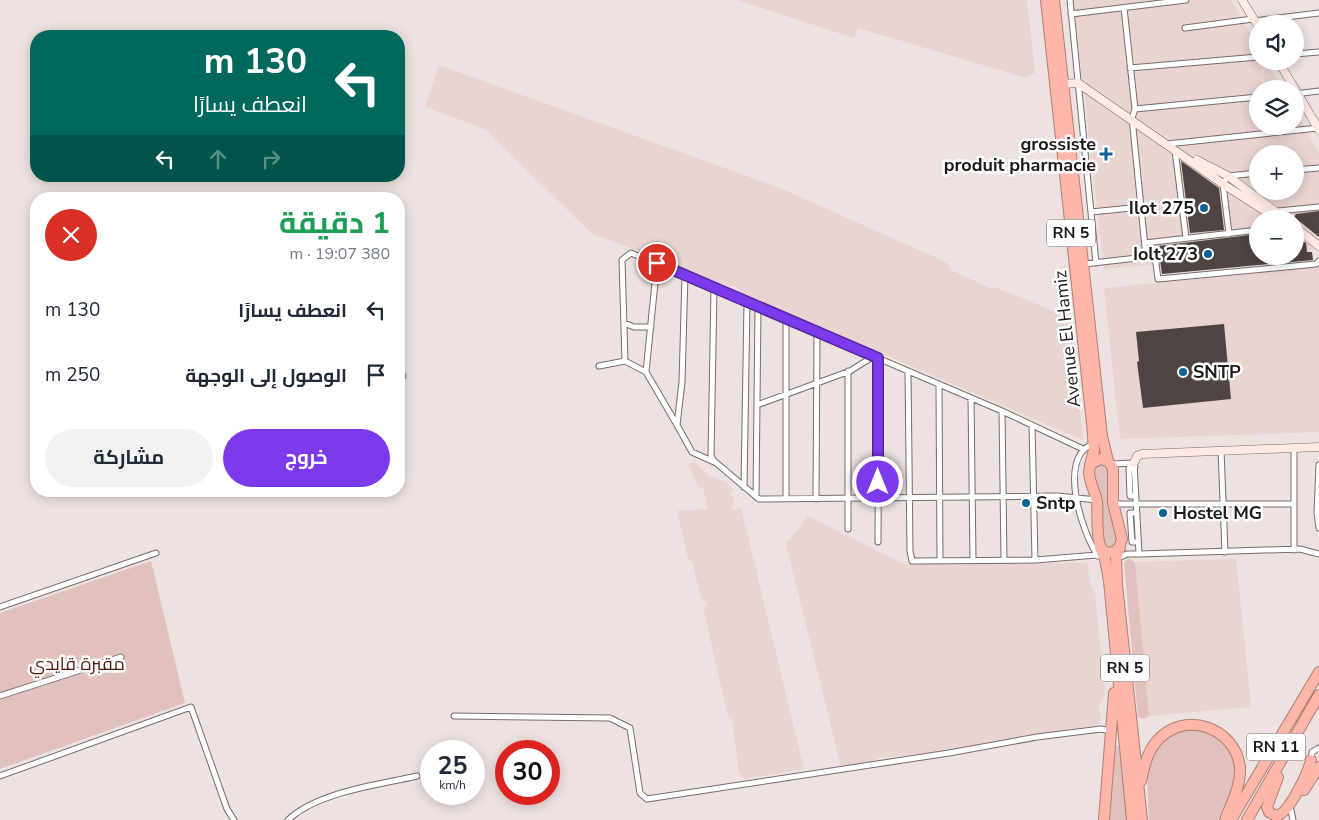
<!DOCTYPE html>
<html lang="ar">
<meta charset="utf-8">
<style>
:root{--surface:#fff;--page:#f2f2f3;--text:#1f2937;--muted:#747a83;--accent:#7c3aed}
body{margin:0;font-family:"Nunito Sans",Cairo,sans-serif;background:var(--page);color:var(--text);direction:rtl;height:100vh;display:flex;flex-direction:column;font-size:19px;white-space:nowrap}
*{box-sizing:border-box;margin:0}
p{font-size:16px;color:var(--muted)}
.icon{flex:none;width:28px;height:28px;fill:none;stroke:currentColor;stroke-width:2;stroke-linecap:round;stroke-linejoin:round}
.map{position:relative;flex:1;overflow:hidden;direction:ltr}
.panel{position:absolute;left:30px;top:192px;width:375px;height:305px;display:flex;flex-direction:column;background:var(--surface);border-radius:20px;box-shadow:0 2px 12px #0003;direction:rtl}
.panel>*{flex:none}
.hud{position:absolute;left:30px;top:30px;width:375px;height:152px;border-radius:20px;box-shadow:0 2px 12px #0003;direction:rtl;background:#00695c;color:#fff;overflow:hidden}
.buttons{position:absolute;left:1249px;top:15px;display:grid;gap:10px}
.buttons a{display:grid;place-items:center;width:55px;height:55px;border-radius:50%;background:var(--surface);box-shadow:0 2px 12px #0003;font-size:25px}
.speed{position:absolute;left:420px;top:740px;display:flex;gap:10px;font-size:25px;font-weight:700;text-align:center}
.speed>*{display:grid;place-content:center;width:65px;height:65px;border-radius:50%;background:var(--surface);box-shadow:0 2px 12px #0003;line-height:1}
.speed small{font-size:12px;font-weight:400}
.speed .limit{border:8px solid #d22;background:#fff;color:#111}
.pin{position:absolute;display:grid;place-items:center;width:42px;height:42px;color:#fff;margin:-21px;border:2px solid #fff;border-radius:50%;box-shadow:0 1px 5px #0007}
.me{position:absolute;width:55px;margin:-28px;rotate:0deg;stroke-linejoin:round;filter:drop-shadow(0 0 4px #0008)}
.turn{display:flex;align-items:center;gap:18px;height:105px;padding:0 15px;font-size:22px}
.turn .icon{width:65px;height:65px;stroke-width:2.5}
.turn b{display:block;font-size:35px;line-height:42px}
.lanes{display:flex;align-items:center;height:48px;padding:0 15px;background:#0003;justify-content:center;gap:25px;direction:ltr}
.lanes .off{opacity:.35}
.round{display:grid;place-items:center;flex:none;width:52px;height:52px;border-radius:26px;background:var(--page)}
.head{display:flex;align-items:center;justify-content:space-between;height:85px;padding:0 15px}
h1{font-size:30px;font-weight:700;line-height:38px;color:#1e9e55}
.action{display:flex;gap:10px;margin-top:auto;padding:10px 15px}
.action a{flex:1;height:58px;border-radius:30px;background:var(--accent);color:#fff;font-size:20px;font-weight:700;line-height:58px;text-align:center}
.action a+a{background:var(--page);color:var(--text)}
ul{padding:0;list-style:none}
li{display:flex;align-items:center;gap:15px;height:65px;padding:0 15px}
li div{flex:1}
li b{display:block;font-size:19px}
li em{font-style:normal}
.map>svg:first-child{display:block}
.built{fill:#e8d4d0;fill-rule:evenodd}
.green{fill:#e0c1bb}
.building{fill:#4e4543}
.lines{fill:none;stroke-linecap:round;stroke-linejoin:round}
.street-casing{stroke:#776d6b;stroke-width:7}
.secondary-casing{stroke:#776d6b;stroke-width:9}
.highway-casing{stroke:#af7f75;stroke-width:12}
.street{stroke:#fff;stroke-width:5}
.secondary{stroke:#fee9e5;stroke-width:8}
.highway{stroke:#fdb6a7;stroke-width:10}
.route-casing{stroke:#51269a;stroke-width:12}
.route{stroke:#7c3aed;stroke-width:9}
.poi-dot{fill:#0e6394;stroke:#fff;stroke-width:2}
.labels{text-anchor:middle;dominant-baseline:central;stroke-width:5;stroke-linejoin:round;paint-order:stroke}
.shield{fill:#fff;stroke:#615e5d;stroke-width:1}
.shield-label{font-size:16px;font-weight:bold;fill:#1d1918}
.poi-label{font-size:18px;font-weight:bold;fill:#1d1918;stroke:#fff;text-anchor:end}
.street-label{font-size:18px;fill:#1d1918;stroke:#fff}
.park-label{font-size:18px;fill:#50170e;stroke:#fff}
</style>
<div class="map">
<svg width="1319" height="820" viewBox="0 0 1319 820">
<rect width="100%" height="100%" fill="#ede2e0"/>
<path class="built" d="M737,0h290l8,73 -9,5 -168,-50 -4,10z
M1073,0h158l26,46 1,15h8l16,28h-24v37h37v-15l24,42v96l-24,2v-32h-37l-1,36 -153,14zM1258,154h37v37h-37z
M439,65l341,123 157,70 10,5 4,7 41,19 2,-2 77,31 12,122 -232,-100 -2,2 -22,-9 1,-3 -88,-37 -4,-7h-8l-65,-25 -2,-5 -7,-3 -5,2 -57,-21 -107,-105 -60,-22z
M1319,267v165l-199,7 -16,-151z
M695,462l14,14 18,6 7,9 -5,3 2,2h3l-2,14 9,-2 63,261 -59,10 -6,-6 -7,-55 -4,-2 -24,-104 3,-9 -6,-5 -9,-37 -4,-3 -11,-47 31,-2 -5,-21 -5,-1 -10,-23z
M808,516l96,48 183,-1 4,22 4,8 10,100 -6,13 2,14 -3,5 -111,17 -1,2 -46,8 -63,6v2l-36,7 -55,-223z
M1236,559l15,148 -102,9 -14,-154z"/>
<path class="green" d="M1103,463l5,6 -1,29 10,41 -1,6 -5,3 -6,-1c-6,-12 -1,-27 -3,-40 -1,-13 -11,-30 -6,-42z
M1128,558l7,4 14,154 -5,3 -6,-2 -14,-154z
M151,561l34,142 -185,66v-156z
M1200,728c6,4 15,7 21,11 25,18 9,61 -3,81h-69l-2,-44 2,-17 8,-13 18,-15z
M1113,746h6l8,74h-17z"/>
<path class="building" d="M1181,161l38,27 5,42 -34,3z
M1319,211v26l-25,-20 2,-3z
M1258,234v22h37v-19l11,6 1,9h5l1,8 -151,14 -4,-28z
M1224,324l7,75 -88,9 -6,-46 2,-1 -3,-29z"/>
<g class="lines">
<g class="street-casing">
<path id="street" d="M1070,0l26,263
M1124,8l11,101 -3,9 14,139
M1071,14l115,-14
M1254,21l65,-8
M1185,28l68,-9
M1295,54l24,-2
M1130,68l128,-11
M1295,94l24,-3
M1135,109l123,-12
M1167,144l151,-16
M1175,150l11,88
M1295,170l24,-2
M1278,211l41,-4
M1091,212l50,-5
M1229,234l-6,-50 5,-8 30,-3
M1145,243l113,-13
M1084,264l71,-8 3,23 158,-15 3,-3
M685,275l-3,107 -5,43 15,27 22,10
M714,288l-3,168 3,5 45,38 299,-3 39,4
M624,323l10,4h17
M625,361l21,11 31,53
M599,366l26,-5 -3,-101 9,-7 371,158 81,38
M848,371v158
M908,371l2,180 2,10 123,-1 62,-5
M646,372l11,-109
M399,377l4,-1
M939,384l1,176
M971,398l2,162
M757,405l93,-34 24,-15
M1002,411l2,149
M1032,425l3,135
M1093,444c-36,13 -11,89 5,112
M1221,450l4,102
M1111,464l23,-1 5,91 161,-5 19,5
M1319,465l-2,48 2,15
M1135,467l-6,1 1,28h6
M744,487l3,-185
M756,497l2,-191
M786,499v-181
M816,499l1,-167
M1114,504h179
M1137,513h-7l2,29h6
M878,542l1,-184
M1294,550v-102
M1116,559l11,-5h12
M0,607l156,-54
M0,696l121,-39
M454,716l156,2 20,10 10,65 7,6 302,-46 88,-16 64,-8 10,2
M1311,760l1,-8 7,-4
M0,776l191,-69 36,102 7,11
M1291,810l2,10
M288,820c29,-28 90,-35 129,-44"/>
</g>
<g class="secondary-casing">
<path id="secondary" d="M1242,0l16,26
M1278,61l17,28
M1063,84l15,-1 145,101 45,29 15,6
M1295,89l24,41
M1197,160l31,16 55,41
M1295,227l24,19
M1134,463l3,-7 5,-2 177,-7"/>
</g>
<g class="highway-casing">
<path id="highway" d="M1046,0l46,423 2,27 -4,15
M1054,0l48,436 6,25
M1100,459l8,2 5,7v35l9,36 -3,9c-28,21 -20,-34 -22,-46 -2,-12 -12,-27 -6,-38z
M1120,547l-4,12 1,26 25,235
M1100,548l5,11 4,22 23,239
M1278,777l-11,30 2,5 7,4c13,-2 32,-43 35,-56
M1141,781c3,-14 6,-28 15,-39 27,-33 80,-15 84,26 1,18 -9,36 -15,52
M1304,790l15,-23
M1104,820l10,-127
M1231,820l88,-148
M1247,820l72,-125"/>
</g>
<use href="#street" class="street"/>
<use href="#secondary" class="secondary"/>
<use href="#highway" class="highway"/>
</g>
<g class="lines">
<g class="route-casing">
<path id="route" d="M657,263l221,95v124"/>
</g>
<use href="#route" class="route"/>
</g>
<g class="poi-dot">
<path d="M1103.5 146.5h5v5h5v5h-5v5h-5v-5h-5v-5h5z"/>
<circle cx="1204" cy="208" r="5"/>
<circle cx="1208" cy="254" r="5"/>
<circle cx="1183" cy="372" r="5"/>
<circle cx="1026" cy="503" r="5"/>
<circle cx="1163" cy="513" r="5"/>
</g>
<g class="labels">
<g class="shield">
<rect x="1047" y="219.5" width="48" height="27" rx="4"/>
<rect x="1101" y="654.5" width="48" height="27" rx="4"/>
<rect x="1247" y="733.5" width="58" height="27" rx="4"/>
</g>
<g class="shield-label">
<text x="1071" y="233">RN 5</text>
<text x="1125" y="668">RN 5</text>
<text x="1276" y="747">RN 11</text>
</g>
<g class="poi-label">
<text x="1096" y="144">grossiste<tspan x="1096" dy="21">produit pharmacie</tspan></text>
<text x="1194" y="208">Ilot 275</text>
<text x="1198" y="254">Iolt 273</text>
<text x="1193" y="372" text-anchor="start">SNTP</text>
<text x="1036" y="503" text-anchor="start">Sntp</text>
<text x="1173" y="513" text-anchor="start">Hostel MG</text>
</g>
<g class="street-label">
<text transform="translate(1067 339) rotate(-96)">Avenue El Hamiz</text>
</g>
<g class="park-label">
<text x="77" y="664">مقبرة قايدي</text>
</g>
</g>
</svg>
<div class="buttons">
<a><svg class="icon" aria-label="sound" viewBox="0 0 24 24"><path d="M4 9h4l5-4v14l-5-4H4zM17 9q2 3 0 6"/></svg></a>
<a><svg class="icon" aria-label="layers" viewBox="0 0 24 24"><path d="M12 4l9 5-9 5-9-5zM3 14l9 5 9-5"/></svg></a>
<a>+</a>
<a>−</a>
</div>
<div class="speed"><div>25<small>km/h</small></div><div class="limit">30</div></div>
<div class="pin" style="left:657px;top:263px;background:#d93025"><svg class="icon" aria-label="arrive" viewBox="0 0 24 24"><path d="M6 21V4h12l-3 4 3 4H6"/></svg></div>
<svg class="me" style="left:878px;top:482px" viewBox="-20 -20 40 40"><circle r="17" fill="#7c3aed" stroke="#fff" stroke-width="3"/><path d="M0-11L8 9 0 5-8 9z" fill="#fff"/></svg>
<div class="hud">
<div class="turn"><svg class="icon" aria-label="left" viewBox="0 0 24 24"><path d="M17 20v-9H6M10 6l-5 5 5 5"/></svg><div><b>130 m</b>انعطف يسارًا</div></div>
<div class="lanes"><svg class="icon" aria-label="left" viewBox="0 0 24 24"><path d="M17 20v-9H6M10 6l-5 5 5 5"/></svg><svg class="icon off" aria-label="ahead" viewBox="0 0 24 24"><path d="M12 20V5M6 11l6-6 6 6"/></svg><svg class="icon off" aria-label="right" viewBox="0 0 24 24"><path d="M7 20v-9h11M14 6l5 5-5 5"/></svg></div>
</div>
<section class="panel">
<div class="head"><div><h1>1 دقيقة</h1><p>380 m · 19:07</p></div><a class="round" style="background:#d93025;color:#fff"><svg class="icon" aria-label="close" viewBox="0 0 24 24"><path d="M6 6l12 12M18 6L6 18"/></svg></a></div>
<ul>
<li><svg class="icon" aria-label="left" viewBox="0 0 24 24"><path d="M17 20v-9H6M10 6l-5 5 5 5"/></svg><div><b>انعطف يسارًا</b></div><em>130 m</em></li>
<li><svg class="icon" aria-label="arrive" viewBox="0 0 24 24"><path d="M6 21V4h12l-3 4 3 4H6"/></svg><div><b>الوصول إلى الوجهة</b></div><em>250 m</em></li>
</ul>
<div class="action"><a>خروج</a><a>مشاركة</a></div>
</section>
</div>
